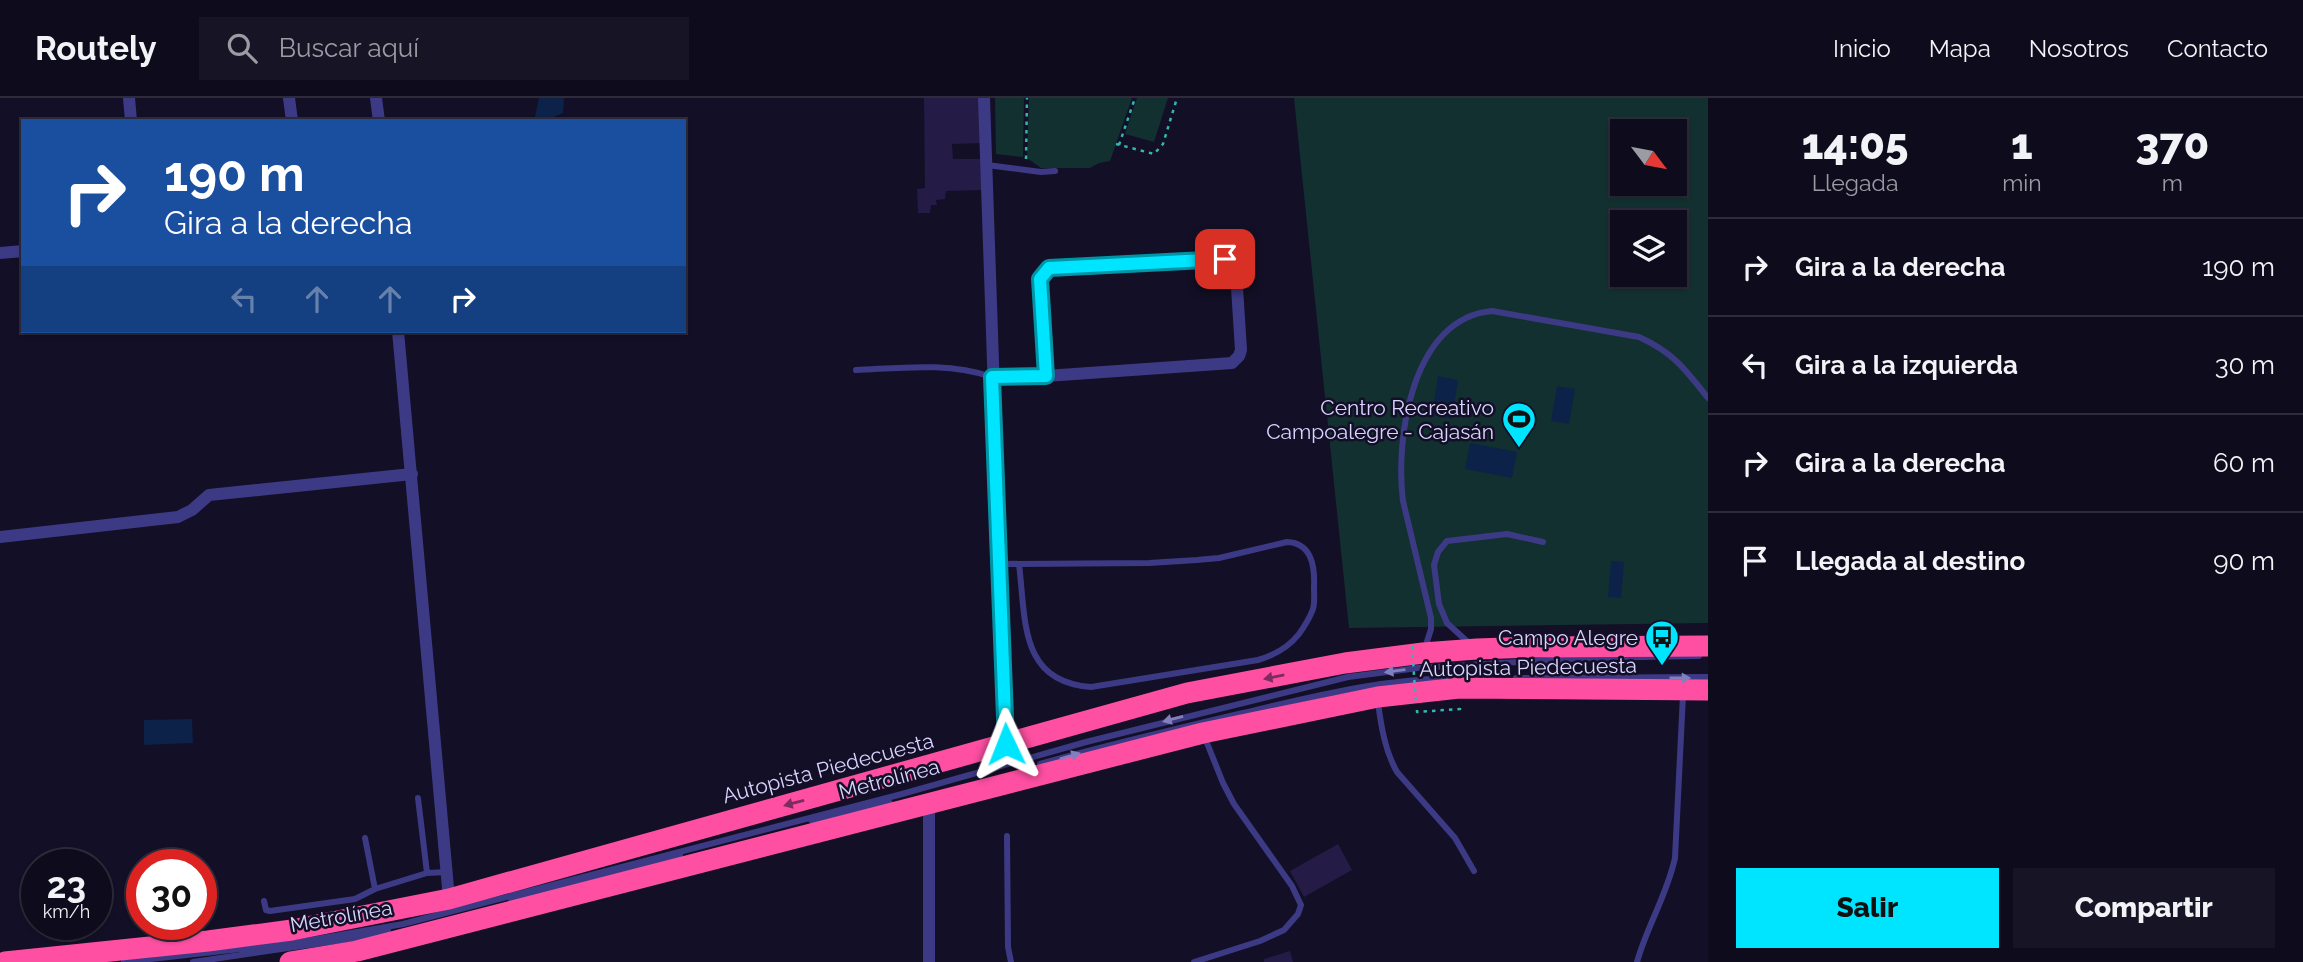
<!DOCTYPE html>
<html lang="es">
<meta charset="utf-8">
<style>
:root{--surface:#0e0b1c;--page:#171425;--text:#f1f3f6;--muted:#9b9ba3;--line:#2e2b3b;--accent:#00e5ff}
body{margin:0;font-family:Raleway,sans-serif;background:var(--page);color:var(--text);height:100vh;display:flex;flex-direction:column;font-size:26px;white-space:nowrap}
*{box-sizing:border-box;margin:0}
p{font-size:23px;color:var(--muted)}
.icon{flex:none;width:38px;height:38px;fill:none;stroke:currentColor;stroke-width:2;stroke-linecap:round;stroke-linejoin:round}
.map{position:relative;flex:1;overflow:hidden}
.sheet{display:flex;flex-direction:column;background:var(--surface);width:595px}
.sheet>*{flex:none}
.banner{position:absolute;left:21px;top:21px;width:665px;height:214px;border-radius:0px;box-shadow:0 2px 5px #0004,0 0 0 2px var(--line);background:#1a4fa0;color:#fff;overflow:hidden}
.needle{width:46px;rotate:122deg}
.buttons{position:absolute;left:1610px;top:21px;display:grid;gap:14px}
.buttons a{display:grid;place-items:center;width:77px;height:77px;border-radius:0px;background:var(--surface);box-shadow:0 2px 5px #0004,0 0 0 2px var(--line);font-size:35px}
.speed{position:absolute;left:21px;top:751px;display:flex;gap:14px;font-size:35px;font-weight:700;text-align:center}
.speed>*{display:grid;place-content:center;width:91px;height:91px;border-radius:50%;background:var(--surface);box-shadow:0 2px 5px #0004,0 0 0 2px var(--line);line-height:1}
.speed small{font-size:18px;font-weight:400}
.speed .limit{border:10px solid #d22;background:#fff;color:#111}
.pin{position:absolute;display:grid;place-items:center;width:60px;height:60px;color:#fff;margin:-30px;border-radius:14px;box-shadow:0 4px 10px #0006}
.me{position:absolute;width:77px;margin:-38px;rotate:358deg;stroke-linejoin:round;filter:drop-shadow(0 0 5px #0008)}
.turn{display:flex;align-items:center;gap:24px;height:147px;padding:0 28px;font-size:32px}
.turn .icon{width:91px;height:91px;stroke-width:2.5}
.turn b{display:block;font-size:49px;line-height:60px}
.lanes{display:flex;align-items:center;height:66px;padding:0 28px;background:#0003;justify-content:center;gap:35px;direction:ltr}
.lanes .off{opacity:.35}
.eta{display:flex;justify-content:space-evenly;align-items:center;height:119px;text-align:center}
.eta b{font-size:42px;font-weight:800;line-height:49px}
.cta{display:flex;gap:14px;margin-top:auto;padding:14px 28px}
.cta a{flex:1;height:80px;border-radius:0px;background:var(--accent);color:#111;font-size:28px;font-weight:800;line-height:80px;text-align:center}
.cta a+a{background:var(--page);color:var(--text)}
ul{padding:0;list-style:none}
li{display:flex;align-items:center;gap:21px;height:98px;padding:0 28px;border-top:2px solid var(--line)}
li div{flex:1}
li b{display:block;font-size:26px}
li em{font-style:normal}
header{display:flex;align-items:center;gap:42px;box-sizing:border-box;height:98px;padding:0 35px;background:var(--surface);border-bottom:2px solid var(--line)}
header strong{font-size:33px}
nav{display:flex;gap:38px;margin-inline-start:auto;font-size:24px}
.search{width:490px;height:63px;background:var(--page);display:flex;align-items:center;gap:18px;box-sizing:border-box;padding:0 24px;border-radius:0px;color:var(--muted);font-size:26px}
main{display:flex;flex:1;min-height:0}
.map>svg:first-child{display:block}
.green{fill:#12302f;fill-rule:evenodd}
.water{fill:#0c2248}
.building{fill:#241b47}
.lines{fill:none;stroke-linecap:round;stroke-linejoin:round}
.path{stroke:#2fb8b0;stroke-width:2.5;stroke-dasharray:3.5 5;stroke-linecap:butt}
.lane{stroke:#3d3a85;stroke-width:6}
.street{stroke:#3d3a85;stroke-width:12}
.highway{stroke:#ff4fa3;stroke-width:21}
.path-bridge{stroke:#2fb8b0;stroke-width:2.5;stroke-dasharray:3.5 5;stroke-linecap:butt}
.oneway{fill:#837fbc}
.oneway2{fill:#7d2c5e}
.route-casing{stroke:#0095a6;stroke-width:18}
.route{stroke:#00e5ff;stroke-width:12}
.labels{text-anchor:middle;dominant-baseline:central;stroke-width:5;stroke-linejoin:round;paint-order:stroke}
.poi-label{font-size:21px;fill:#d9d4ff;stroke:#130f26;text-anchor:end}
.street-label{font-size:21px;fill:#d9d4ff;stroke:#130f26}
</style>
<header>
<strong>Routely</strong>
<div class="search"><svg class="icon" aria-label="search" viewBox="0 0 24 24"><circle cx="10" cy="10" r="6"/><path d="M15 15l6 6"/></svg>Buscar aquí</div>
<nav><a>Inicio</a><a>Mapa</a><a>Nosotros</a><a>Contacto</a></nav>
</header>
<main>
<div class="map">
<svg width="1708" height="864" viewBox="0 0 1708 864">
<rect width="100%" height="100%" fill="#130f26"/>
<path class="green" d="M995,0h29l-1,59 -27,-3z
M1029,0h103l-22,63 -11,2 -9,5h-49l-14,-10z
M1137,0h31l-14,44 -29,-8z
M1294,0h414v525l-359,5zM1622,33h53v53h-53zM1622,124h53v53h-53z"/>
<path class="water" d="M539,0h25l-1,15 -18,8h-11z
M1438,278l20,4 -6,39 -20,-4z
M1557,288l18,3 -6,35 -18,-3z
M1470,345l47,9 -5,26 -47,-9z
M1611,463l13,1 -3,36 -13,-1z
M192,621l1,24 -49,2v-25z"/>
<path class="building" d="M924,0h55l3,45 -30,1 1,15h29l1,31 -37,1 -1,8 -9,1 1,5h-6l-1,8h-12l-1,-24 8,-1z
M1338,746l14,26 -48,27 -14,-26z
M1290,853l3,11h-29v-3z"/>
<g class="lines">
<path class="path" d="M1116,46l38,10 9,-10 14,-46
M1119,47l16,-47
M1026,61l1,-61
M1417,612v2l43,-3v-4"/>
<path class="lane" d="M987,67l54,7 14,-1
M856,272c46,-2 91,-8 136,7
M999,466l150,-1 48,-3 22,-2 68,-16c25,1 28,25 27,45 0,8 1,15 -1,22 -3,8 -9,18 -14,25 -11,14 -24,21 -41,26l-167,27c-72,-5 -65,-67 -72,-123
M1470,546l-23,-21 -8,-19 -5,-39 4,-13 9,-11 60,-7 36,8
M1425,550l6,-19v-11l-28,-117c-8,-63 9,-183 89,-190l147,26c35,16 46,32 69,61
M1516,580l192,-1
M1378,604c3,24 7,49 19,70l58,66 19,33
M1040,666c67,-19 135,-35 203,-51 72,-17 142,-35 217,-35
M418,700l9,75
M812,723l78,-18
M1007,738l1,111 3,15
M365,740l10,51 52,-16 20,-1
M511,801l169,-44
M264,803l2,9 4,1 85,-12 20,-10
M124,864l170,-19 109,-19 499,-130 184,-52 262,-65 70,-9 168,-10 113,-2
M193,864l164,-24 31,-8
M1194,864l66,-21 24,-11 14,-16 3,-9 -9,-19 -58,-82 -11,-21 -18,-45
M1637,864c10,-36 30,-67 38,-104l8,-163"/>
<path class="street" d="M129,0l2,23
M289,0l3,23
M376,0l3,23
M984,0l22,646
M0,155l23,-2
M398,233l51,568
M992,279l54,-1 186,-13 7,-7 2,-6 -5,-78 -4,-8 -11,-6 -172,9 -9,12 6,97
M0,439l178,-20 14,-7 17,-15 203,-21
M929,864v-158"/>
<path class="highway" d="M5,864l203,-21 84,-11 157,-31 738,-206 158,-30 78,-10 54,-4 58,-2 173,-1
M290,864l67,-11 846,-218 175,-36 81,-9 249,2"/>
<path class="path-bridge" d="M1412,548l4,58"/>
</g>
<defs><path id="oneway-solid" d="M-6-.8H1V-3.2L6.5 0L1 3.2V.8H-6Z" transform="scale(1.75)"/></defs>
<g class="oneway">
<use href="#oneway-solid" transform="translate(1395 573) rotate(173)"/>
<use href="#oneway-solid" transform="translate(1680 580)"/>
<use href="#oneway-solid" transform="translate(1173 621) rotate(165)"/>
<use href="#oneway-solid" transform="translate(1070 658) rotate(-16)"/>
</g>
<g class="oneway2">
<use href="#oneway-solid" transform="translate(1274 579) rotate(169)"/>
<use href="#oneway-solid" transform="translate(794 705) rotate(165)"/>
</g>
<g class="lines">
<g class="route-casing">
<path id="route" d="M1006,646l-14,-367 54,-1 -6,-97 9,-11 176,-9"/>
</g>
<use href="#route" class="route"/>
</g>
<defs>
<g id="stadium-pin" transform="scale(1.75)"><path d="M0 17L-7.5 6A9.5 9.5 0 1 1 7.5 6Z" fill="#00e5ff" stroke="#130f26"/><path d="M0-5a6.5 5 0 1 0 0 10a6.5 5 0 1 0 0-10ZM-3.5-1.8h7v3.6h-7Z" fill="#111"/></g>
<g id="bus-pin" transform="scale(1.75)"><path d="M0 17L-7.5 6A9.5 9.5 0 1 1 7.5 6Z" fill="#00e5ff" stroke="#130f26"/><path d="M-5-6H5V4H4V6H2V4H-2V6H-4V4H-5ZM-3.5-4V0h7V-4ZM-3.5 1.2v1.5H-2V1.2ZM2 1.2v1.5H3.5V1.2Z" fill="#111"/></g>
</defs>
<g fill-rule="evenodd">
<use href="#stadium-pin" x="1519" y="321"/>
<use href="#bus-pin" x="1662" y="539"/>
</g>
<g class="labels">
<g class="poi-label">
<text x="1494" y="309">Centro Recreativo<tspan x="1494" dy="24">Campoalegre - Cajasán</tspan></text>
<text x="1638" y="539">Campo Alegre</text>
</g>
<g class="street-label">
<text transform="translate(1528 569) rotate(-1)">Autopista Piedecuesta</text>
<text transform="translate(828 670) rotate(-15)">Autopista Piedecuesta</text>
<text transform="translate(889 681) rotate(-15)">Metrolínea</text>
<text transform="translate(341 818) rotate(-10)">Metrolínea</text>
</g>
</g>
</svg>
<div class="buttons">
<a><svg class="needle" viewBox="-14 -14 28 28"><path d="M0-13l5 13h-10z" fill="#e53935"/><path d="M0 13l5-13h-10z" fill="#9b9ba3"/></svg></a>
<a><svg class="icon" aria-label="layers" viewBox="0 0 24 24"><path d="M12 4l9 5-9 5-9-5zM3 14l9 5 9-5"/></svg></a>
</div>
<div class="speed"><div>23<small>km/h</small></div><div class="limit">30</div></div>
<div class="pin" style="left:1225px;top:161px;background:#d93025"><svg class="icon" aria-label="arrive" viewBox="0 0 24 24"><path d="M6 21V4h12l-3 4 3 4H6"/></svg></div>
<svg class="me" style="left:1006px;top:646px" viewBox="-20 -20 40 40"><path d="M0-17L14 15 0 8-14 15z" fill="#00e5ff" stroke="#fff" stroke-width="4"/></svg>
<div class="banner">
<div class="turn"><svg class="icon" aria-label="right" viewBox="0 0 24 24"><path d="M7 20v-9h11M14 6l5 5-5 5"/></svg><div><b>190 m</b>Gira a la derecha</div></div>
<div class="lanes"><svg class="icon off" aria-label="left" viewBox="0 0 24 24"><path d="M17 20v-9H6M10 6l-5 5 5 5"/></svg><svg class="icon off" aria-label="ahead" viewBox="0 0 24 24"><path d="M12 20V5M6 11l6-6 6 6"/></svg><svg class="icon off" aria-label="ahead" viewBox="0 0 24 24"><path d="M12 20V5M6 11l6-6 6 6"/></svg><svg class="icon" aria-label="right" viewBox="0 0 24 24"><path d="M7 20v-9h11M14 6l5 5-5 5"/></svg></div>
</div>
</div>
<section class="sheet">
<div class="eta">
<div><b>14:05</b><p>Llegada</p></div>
<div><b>1</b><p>min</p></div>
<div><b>370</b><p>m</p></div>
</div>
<ul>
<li><svg class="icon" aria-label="right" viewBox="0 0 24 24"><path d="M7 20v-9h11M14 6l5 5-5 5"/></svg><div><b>Gira a la derecha</b></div><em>190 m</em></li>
<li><svg class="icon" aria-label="left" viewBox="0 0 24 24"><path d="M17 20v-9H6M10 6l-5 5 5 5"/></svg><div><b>Gira a la izquierda</b></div><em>30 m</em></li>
<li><svg class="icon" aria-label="right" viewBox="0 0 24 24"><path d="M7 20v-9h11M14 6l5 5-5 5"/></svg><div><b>Gira a la derecha</b></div><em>60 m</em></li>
<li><svg class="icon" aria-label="arrive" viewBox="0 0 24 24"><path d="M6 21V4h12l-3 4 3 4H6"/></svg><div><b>Llegada al destino</b></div><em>90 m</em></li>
</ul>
<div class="cta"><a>Salir</a><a>Compartir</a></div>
</section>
</main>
